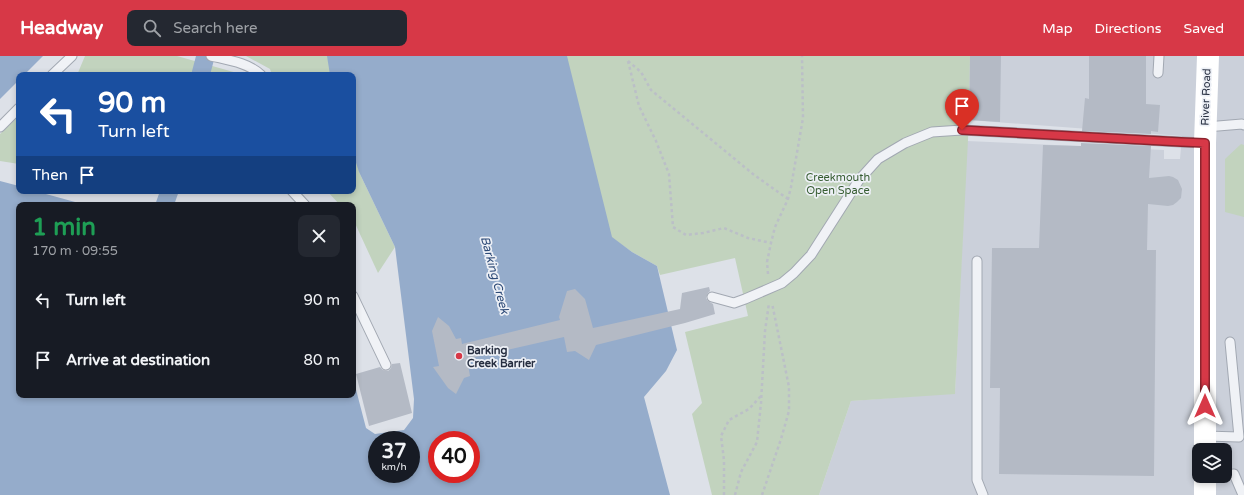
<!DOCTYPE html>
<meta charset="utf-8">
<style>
:root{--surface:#171b24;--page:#242831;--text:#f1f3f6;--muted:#9ea1a6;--accent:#d73847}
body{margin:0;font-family:"Varela Round",sans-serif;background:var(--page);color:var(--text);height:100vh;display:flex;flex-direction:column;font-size:15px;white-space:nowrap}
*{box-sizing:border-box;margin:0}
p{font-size:13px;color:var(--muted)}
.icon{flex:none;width:22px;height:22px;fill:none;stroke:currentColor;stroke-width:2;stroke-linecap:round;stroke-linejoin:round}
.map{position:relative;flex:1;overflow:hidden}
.sheet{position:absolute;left:16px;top:146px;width:340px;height:196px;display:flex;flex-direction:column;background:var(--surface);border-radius:8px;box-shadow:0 2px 6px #0003}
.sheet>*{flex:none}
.top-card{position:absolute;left:16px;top:16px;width:340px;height:122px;border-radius:8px;box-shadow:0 2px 6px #0003;background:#1a4fa0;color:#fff;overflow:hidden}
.fabs{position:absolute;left:1192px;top:387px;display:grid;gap:8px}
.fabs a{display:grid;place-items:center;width:40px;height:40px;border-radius:8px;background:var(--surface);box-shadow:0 2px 6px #0003;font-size:20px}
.speed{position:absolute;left:368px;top:375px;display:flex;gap:8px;font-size:20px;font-weight:700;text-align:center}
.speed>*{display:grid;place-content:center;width:52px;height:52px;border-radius:50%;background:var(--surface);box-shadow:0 2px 6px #0003;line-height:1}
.speed small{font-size:10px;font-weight:400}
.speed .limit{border:6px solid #d22;background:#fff;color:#111}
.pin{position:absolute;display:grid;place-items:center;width:34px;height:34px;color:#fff;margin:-41px -17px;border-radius:50% 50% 50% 0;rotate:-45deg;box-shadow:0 0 4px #0007}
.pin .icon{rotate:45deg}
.me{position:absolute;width:44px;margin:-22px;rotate:0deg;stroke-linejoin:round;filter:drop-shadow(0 0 3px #0008)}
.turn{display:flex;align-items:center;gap:14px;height:84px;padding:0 16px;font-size:18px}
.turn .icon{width:52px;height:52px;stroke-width:2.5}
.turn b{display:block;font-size:28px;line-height:34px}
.then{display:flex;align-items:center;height:38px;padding:0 16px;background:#0003;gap:8px;font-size:15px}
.round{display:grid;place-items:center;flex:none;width:42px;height:42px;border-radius:8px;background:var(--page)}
.head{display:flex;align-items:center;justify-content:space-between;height:68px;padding:0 16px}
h1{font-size:24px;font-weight:800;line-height:30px;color:#1e9e55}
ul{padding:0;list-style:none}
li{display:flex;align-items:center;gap:12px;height:60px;padding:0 16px}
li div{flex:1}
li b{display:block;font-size:15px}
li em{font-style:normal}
header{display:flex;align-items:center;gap:24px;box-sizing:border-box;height:56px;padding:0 20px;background:var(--accent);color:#fff}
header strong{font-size:19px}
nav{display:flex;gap:22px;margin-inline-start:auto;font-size:14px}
.search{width:280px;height:36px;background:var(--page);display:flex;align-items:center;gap:10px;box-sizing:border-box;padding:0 14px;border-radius:8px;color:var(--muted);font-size:15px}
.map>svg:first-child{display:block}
.built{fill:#cbd0da;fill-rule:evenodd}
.green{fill:#c2d3be}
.water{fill:#95accb;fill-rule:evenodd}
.building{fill:#b4bac5}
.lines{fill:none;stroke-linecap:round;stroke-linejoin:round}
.lane-casing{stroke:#a2a8b2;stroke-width:11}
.path{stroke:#bbbfc7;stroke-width:2.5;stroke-dasharray:3 3;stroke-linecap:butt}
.lane{stroke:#f0f2f6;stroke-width:9}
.secondary{stroke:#fff;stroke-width:22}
.route-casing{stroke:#8c242e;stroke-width:10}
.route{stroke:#d73847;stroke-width:7}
.poi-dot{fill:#d73847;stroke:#edf0f6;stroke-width:1.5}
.labels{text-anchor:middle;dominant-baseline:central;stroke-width:3.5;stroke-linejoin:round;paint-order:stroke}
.street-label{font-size:11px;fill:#262e40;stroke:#edf0f6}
.park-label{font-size:11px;fill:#375d32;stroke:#edf0f6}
.poi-label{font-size:11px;font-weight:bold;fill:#262e40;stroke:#edf0f6;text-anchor:start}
.water-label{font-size:12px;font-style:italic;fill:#2d4a77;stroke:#edf0f6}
</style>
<header>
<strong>Headway</strong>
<div class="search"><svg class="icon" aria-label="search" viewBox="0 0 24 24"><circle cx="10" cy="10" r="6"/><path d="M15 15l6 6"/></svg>Search here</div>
<nav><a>Map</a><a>Directions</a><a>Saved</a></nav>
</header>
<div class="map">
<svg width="1244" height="439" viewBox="0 0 1244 439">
<rect width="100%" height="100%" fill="#dde1e8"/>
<path class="built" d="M970,0h274v439h-425l32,-94 104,-8 12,-252 197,9v9h16l2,-23 -213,-16zM1199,394h26v26h-26z"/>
<path class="green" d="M85,0h92l60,17 -1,2h-159z
M246,0h100l13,19v97l36,75 -17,26 -25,-54v-14h-13l-13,-14h26v-116h-81l-2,-6z
M512,0h458l-1,64 -14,274 -104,7 -32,94h-107l-20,-81 10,-11 -17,-71 63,-16 -13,-58 -75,17 -3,-9 -25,-14 -20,-14z
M19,60v48l-19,-3v-27z
M1241,88l3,1v72l-19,-5v-53z"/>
<path class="water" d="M0,0h43l-19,19h-5v5l-19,19z
M196,0h19l-5,19h-19z
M327,0h240l45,181 20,15 25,14 20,84 -11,21 -22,26 26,98h-670v-314l19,5v5h16l51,14h-67v190h334v-17l13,50 9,6 29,-4 9,-12 1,-19 -19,-152 -36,-75 -6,-19v-78h-23zM377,384h34v34h-34zM437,384h34v34h-34z
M160,135h19l-5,14h-19z"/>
<path class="building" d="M970,0h31l-1,66 -31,-2z
M1089,0h57v48l14,1 -2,27 -7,-1v3l-69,-3 3,-33 4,1z
M1081,87l70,3 -2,32 20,-2 4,1 5,3 4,9 -1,9 -4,4 -4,3 -5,1 -20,-2 -1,46h9l-2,226 -155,-2 1,-86h-10l2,-140h47l4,-103 38,1z
M709,231l1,4 -2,2 -2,5 2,3 5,3 2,10 -30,9 -89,22 -7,15 -14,-9 -8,1 -3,-15 -97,22 3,17 -6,2 -8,16 -8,-6 -15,-21 6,-1 -7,-35 6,-14 11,9 7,13 5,-1 1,6 98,-24 -1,-3 8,-26 8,-2 10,10 8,29 87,-19 2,-16z
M400,307l12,50 -43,13 -13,-52 24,-7 3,3 5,1 3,-3 1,-4z"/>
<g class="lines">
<g class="lane-casing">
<path id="lane" d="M211,0c17,4 38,7 50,19
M1158,17l1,-17
M52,19l20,-19
M0,71l19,-19
M1206,71l36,-3 2,1
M292,135l13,14
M977,205v219l6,15
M353,240l33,69
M712,241l22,6 11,-4 37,-16 12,-10 17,-18 48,-75 19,-21 27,-16 27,-11 30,-2 219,12 24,1
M1205,380l34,1 -9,-95
M1225,419l9,-1 9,21"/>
</g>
<path class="path" d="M628,5l11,45 17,35 13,33 4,53 13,8 17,-2 21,-5 24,10 23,5
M628,5l13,11 10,18 102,84 35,25
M768,218l-1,-12 4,-19 4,-16 13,-28 3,-12 12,-69 -1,-62
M724,439v-35l-3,-24 8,-16 20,-11 12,-13
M735,439l6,-23 16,-30 4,-39 4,-72 4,-28
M762,439l19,-56 8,-28v-24l-17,-84"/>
<use href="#lane" class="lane"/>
<path class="secondary" d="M1205,394v-307l3,-87
M1205,420v19"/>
</g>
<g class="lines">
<g class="route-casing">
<path id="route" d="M962,74l219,12 24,1v263"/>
</g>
<use href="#route" class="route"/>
</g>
<circle class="poi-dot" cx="459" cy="300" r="4"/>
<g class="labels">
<g class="street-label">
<text transform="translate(1206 41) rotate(-88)">River Road</text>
</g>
<g class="park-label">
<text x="838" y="121">Creekmouth<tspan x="838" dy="13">Open Space</tspan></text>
</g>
<g class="poi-label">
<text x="467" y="294">Barking<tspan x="467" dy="13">Creek Barrier</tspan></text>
</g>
<g class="water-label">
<text transform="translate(495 219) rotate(75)">Barking Creek</text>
</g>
</g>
</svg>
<div class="fabs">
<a><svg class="icon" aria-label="layers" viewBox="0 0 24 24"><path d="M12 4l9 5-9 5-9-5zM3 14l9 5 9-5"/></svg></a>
</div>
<div class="speed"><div>37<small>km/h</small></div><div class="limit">40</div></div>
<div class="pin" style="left:962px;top:74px;background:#d93025"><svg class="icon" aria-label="arrive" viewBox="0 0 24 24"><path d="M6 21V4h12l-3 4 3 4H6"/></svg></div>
<svg class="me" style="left:1205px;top:350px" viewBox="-20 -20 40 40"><path d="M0-17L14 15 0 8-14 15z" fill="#d73847" stroke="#fff" stroke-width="4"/></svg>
<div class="top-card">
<div class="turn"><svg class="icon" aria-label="left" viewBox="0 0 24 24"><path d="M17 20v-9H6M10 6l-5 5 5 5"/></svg><div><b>90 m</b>Turn left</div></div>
<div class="then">Then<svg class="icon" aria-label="arrive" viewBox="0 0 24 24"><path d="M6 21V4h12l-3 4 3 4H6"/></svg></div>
</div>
<section class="sheet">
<div class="head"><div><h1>1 min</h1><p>170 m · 09:55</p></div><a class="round"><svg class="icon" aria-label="close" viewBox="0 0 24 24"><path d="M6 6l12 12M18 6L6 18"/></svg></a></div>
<ul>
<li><svg class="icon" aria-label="left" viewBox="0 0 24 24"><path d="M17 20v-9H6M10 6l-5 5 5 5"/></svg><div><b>Turn left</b></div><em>90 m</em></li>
<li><svg class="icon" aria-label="arrive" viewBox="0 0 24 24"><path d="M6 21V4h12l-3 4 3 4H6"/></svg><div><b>Arrive at destination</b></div><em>80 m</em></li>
</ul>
</section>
</div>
